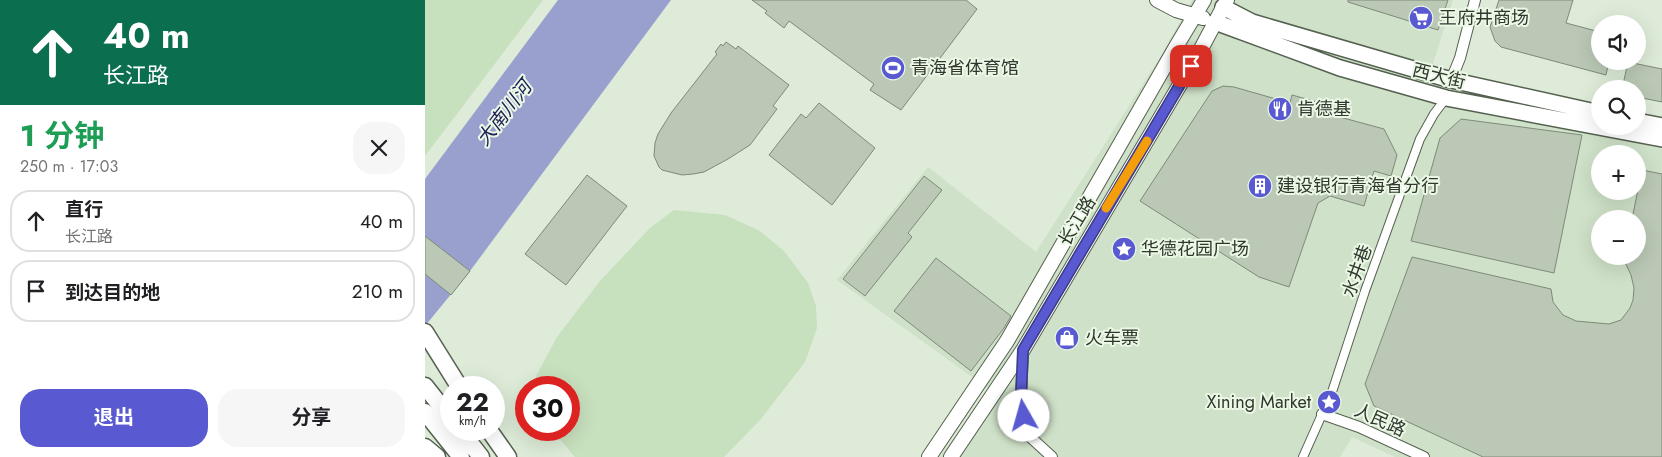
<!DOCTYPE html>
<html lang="zh">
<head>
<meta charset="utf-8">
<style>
	body { margin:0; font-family:Jost,"Noto Sans SC",sans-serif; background:#f6f6f6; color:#202124; height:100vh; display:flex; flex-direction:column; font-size:19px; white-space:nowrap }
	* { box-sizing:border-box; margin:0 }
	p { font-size:16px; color:#757577 }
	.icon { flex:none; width:28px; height:28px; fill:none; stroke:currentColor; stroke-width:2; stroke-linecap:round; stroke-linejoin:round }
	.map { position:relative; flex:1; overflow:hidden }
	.panel { display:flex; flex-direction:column; background:#fff; width:425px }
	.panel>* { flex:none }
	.guide { background:#0b6e4f; color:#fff; overflow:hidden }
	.fabs { position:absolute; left:1166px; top:15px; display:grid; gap:10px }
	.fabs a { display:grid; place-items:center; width:55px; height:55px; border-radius:50%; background:#fff; box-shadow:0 5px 20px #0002; font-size:25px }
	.speed { position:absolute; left:15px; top:376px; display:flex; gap:10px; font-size:25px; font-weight:700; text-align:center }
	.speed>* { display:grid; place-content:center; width:65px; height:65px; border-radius:50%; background:#fff; box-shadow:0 5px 20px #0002; line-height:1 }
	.speed small { font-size:12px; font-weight:400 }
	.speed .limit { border:8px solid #d22; background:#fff; color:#111 }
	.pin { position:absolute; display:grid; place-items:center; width:42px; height:42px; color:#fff; margin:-21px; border-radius:10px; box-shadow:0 2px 8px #0006 }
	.me { position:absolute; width:55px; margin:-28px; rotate:353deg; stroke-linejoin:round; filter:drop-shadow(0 0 4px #0008) }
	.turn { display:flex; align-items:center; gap:18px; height:105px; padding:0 20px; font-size:22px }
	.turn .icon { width:65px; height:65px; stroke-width:2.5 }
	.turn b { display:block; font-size:35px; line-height:42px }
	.round { display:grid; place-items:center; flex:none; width:52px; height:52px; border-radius:20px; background:#f6f6f6 }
	.summary { display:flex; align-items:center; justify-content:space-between; height:85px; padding:0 20px }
	h1 { font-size:30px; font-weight:700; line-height:38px; color:#1e9e55 }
	.primary-button { display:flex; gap:10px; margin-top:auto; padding:10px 20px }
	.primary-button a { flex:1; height:58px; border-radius:20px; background:#5959d1; color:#fff; font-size:20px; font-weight:700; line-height:58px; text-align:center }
	.primary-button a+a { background:#f6f6f6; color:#202124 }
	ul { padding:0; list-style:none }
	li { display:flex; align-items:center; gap:15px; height:62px; margin:0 10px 8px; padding:0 10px; border:2px solid #e0e0e0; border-radius:20px }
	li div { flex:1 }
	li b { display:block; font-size:19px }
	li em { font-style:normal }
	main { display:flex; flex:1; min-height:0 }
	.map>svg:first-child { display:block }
	.built { fill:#cfe1c8; fill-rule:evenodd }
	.green { fill:#c7e0bd }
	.water { fill:#9aa0ce }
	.building { fill:#bac8b5; stroke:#7e8a78 }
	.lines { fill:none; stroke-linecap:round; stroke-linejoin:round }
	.pedestrian-casing { stroke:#556150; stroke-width:10 }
	.minor-casing { stroke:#556150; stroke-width:12 }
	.secondary-casing { stroke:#556150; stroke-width:16 }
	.primary-casing { stroke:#556150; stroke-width:18 }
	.trunk-casing { stroke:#556150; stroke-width:19 }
	.pedestrian { stroke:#fff; stroke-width:8 }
	.minor { stroke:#fff; stroke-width:10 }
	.secondary { stroke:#fff; stroke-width:14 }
	.primary { stroke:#fff; stroke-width:15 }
	.trunk { stroke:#fff; stroke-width:16 }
	.route-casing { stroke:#3a3a88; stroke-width:12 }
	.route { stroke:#5959d1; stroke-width:9 }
	.slow { stroke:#f59e0b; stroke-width:9 }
	.labels { text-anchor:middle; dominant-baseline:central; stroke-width:4; stroke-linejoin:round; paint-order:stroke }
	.poi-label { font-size:18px; fill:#31372f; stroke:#eaf8e5; text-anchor:start }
	.street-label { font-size:18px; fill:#31372f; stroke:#eaf8e5 }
	.water-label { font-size:19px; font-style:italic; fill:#202057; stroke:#eaf8e5 }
</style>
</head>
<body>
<main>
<section class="panel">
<div class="guide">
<div class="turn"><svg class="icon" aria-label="ahead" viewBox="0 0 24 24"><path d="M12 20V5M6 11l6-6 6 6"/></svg><div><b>40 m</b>长江路</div></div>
</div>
<div class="summary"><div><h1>1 分钟</h1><p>250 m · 17:03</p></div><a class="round"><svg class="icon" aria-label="close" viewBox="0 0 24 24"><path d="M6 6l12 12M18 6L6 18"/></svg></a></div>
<ul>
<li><svg class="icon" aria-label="ahead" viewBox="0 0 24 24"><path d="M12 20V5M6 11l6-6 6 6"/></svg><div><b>直行</b><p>长江路</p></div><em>40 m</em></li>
<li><svg class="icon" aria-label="arrive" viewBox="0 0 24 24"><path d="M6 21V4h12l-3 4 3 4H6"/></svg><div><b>到达目的地</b></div><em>210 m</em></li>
</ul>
<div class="primary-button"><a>退出</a><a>分享</a></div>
</section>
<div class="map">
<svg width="1237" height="457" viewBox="0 0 1237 457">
	<rect width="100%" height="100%" fill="#ddebd8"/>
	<path class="built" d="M767,0H1028L999,92L1032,102L1237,149V457H970L927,437L915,457H515L564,389L412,280L503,167L611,252L737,54ZM1175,154H1212V191H1175ZM1175,219H1212V256H1175Z"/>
	<path class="green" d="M0,0H118L0,156Z
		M249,210L300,215L335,231L359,251L383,283L391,306L392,328L380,362L335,420L299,457H150L133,437L129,430H144V388L112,387L111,376L132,337L175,281L225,228Z"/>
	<path class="water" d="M133,0H246L45,271L0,326V179Z"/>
	<path class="building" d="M327,0H541L552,9L476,110L445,90L449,84L364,21L359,28L340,13L342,11Z
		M923,0H1023L1013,30L923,2Z
		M1074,0H1148L1141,23L1175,32V61H1184L1181,75L1076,47L1070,41L1065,27Z
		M301,42L311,49L313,46L364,85L348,106L352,109L325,145L303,159L279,172L268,174L257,175L237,170L234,167L229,156L230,143L233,134L246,113L292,54L290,52L296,44L298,46Z
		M1203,62L1237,69V102L1212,97V89H1197Z
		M798,86L809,87L865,103L867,95L903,105L900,113L959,129L972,155L966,176L949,171L939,206L905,196L893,203L864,287L834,277L715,201L787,91Z
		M394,103L450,148L407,205L344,155L376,114L381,118Z
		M1036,119L1157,135L1129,273L986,241L1015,138Z
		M1217,170L1237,174V457H1058L949,406L940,384L987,257L1126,289L1128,302L1138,315L1151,321L1184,324L1196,320L1205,308L1208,300L1209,288L1206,275L1197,256H1212V219H1207Z
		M162,175L202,206L141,285L100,254Z
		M499,176L517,190L483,233L487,237L440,296L418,279Z
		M0,236L45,271L26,295L0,274Z
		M511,258L586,316L579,328L546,371L469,311Z"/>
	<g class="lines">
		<g class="pedestrian-casing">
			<path id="pedestrian" d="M878,457L907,392L940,291L995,139L1009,114L1021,98"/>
		</g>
		<g class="minor-casing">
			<path id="minor" d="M1026,80L1035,58L1050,0
				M598,352L596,397L602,434L627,457
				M897,414L934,427L999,457"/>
		</g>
		<g class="secondary-casing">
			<path id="secondary" d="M732,0L751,10L778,18
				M504,457L582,341L752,45L779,0
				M526,457L598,350L776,49L802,0"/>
		</g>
		<g class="primary-casing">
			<path id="primary" d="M798,7L827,22L1026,80L1175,113
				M790,22L915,68L1021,98L1237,139
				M1212,121L1237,126"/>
		</g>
		<g class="trunk-casing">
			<path id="trunk" d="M0,332L35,388
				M0,386L26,419
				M0,412L36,457
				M35,430L56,457
				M64,430L83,457
				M0,447L12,457"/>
		</g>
		<use href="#pedestrian" class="pedestrian"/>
		<use href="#minor" class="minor"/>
		<use href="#secondary" class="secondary"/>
		<use href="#primary" class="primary"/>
		<use href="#trunk" class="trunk"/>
	</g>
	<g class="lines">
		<g class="route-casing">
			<path id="route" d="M599,416L596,397L598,350L766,66"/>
		</g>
		<use href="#route" class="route"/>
		<path class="slow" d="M681,208L722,141"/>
	</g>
	<defs>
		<g id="supermarket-disc" transform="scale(1.25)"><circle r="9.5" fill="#5959d1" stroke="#eaf8e5"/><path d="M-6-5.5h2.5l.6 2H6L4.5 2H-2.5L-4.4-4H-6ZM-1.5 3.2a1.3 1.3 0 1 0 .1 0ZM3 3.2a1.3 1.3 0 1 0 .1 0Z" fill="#fff"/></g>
		<g id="stadium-disc" transform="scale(1.25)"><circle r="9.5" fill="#5959d1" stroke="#eaf8e5"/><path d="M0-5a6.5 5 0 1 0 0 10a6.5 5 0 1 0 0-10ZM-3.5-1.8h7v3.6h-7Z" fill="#fff"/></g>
		<g id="restaurant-disc" transform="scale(1.25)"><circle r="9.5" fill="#5959d1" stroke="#eaf8e5"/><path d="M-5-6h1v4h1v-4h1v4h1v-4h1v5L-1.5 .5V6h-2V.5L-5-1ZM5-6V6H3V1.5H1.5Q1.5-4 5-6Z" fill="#fff"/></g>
		<g id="building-disc" transform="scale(1.25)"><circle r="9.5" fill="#5959d1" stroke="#eaf8e5"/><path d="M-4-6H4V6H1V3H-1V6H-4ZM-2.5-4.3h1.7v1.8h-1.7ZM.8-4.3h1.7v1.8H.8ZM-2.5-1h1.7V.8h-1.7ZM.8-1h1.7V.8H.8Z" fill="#fff"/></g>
		<g id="sight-disc" transform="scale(1.25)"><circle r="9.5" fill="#5959d1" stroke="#eaf8e5"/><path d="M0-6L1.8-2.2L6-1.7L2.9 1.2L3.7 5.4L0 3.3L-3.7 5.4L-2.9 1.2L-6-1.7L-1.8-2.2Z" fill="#fff"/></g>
		<g id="shop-disc" transform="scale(1.25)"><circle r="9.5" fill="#5959d1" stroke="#eaf8e5"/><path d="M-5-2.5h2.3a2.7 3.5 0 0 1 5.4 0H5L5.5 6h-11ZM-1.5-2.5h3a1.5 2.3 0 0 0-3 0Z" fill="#fff"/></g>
	</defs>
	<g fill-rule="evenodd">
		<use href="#supermarket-disc" x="996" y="18"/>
		<use href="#stadium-disc" x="468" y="68"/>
		<use href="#restaurant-disc" x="855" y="109"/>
		<use href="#building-disc" x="835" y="186"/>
		<use href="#sight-disc" x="699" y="249"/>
		<use href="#shop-disc" x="642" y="338"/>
		<use href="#sight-disc" x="904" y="402"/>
	</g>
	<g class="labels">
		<g class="poi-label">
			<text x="1014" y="18">王府井商场</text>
			<text x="486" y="68">青海省体育馆</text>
			<text x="872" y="109">肯德基</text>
			<text x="852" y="186">建设银行青海省分行</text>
			<text x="716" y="249">华德花园广场</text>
			<text x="660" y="338">火车票</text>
			<text x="886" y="402" text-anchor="end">Xining Market</text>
		</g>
		<g class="street-label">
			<text transform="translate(1014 76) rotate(14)">西大街</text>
			<text transform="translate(652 221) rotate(-59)">长江路</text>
			<text transform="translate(932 271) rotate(-70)">水井巷</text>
			<text transform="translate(955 420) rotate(24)">人民路</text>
		</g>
		<g class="water-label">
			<text transform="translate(79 113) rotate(-52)">大南川河</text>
		</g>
	</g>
</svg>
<div class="fabs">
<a><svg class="icon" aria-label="sound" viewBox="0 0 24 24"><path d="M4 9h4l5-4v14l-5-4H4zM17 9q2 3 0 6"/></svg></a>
<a><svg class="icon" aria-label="search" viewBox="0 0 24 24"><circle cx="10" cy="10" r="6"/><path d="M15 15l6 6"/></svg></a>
<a>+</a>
<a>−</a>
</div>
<div class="speed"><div>22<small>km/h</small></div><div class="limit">30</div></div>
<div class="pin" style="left:766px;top:66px;background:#d93025"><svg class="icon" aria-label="arrive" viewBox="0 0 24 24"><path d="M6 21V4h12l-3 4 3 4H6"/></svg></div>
<svg class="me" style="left:599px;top:416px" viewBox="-20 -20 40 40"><circle r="19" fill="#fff"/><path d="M0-13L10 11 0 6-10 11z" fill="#5959d1"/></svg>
</div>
</main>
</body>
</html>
